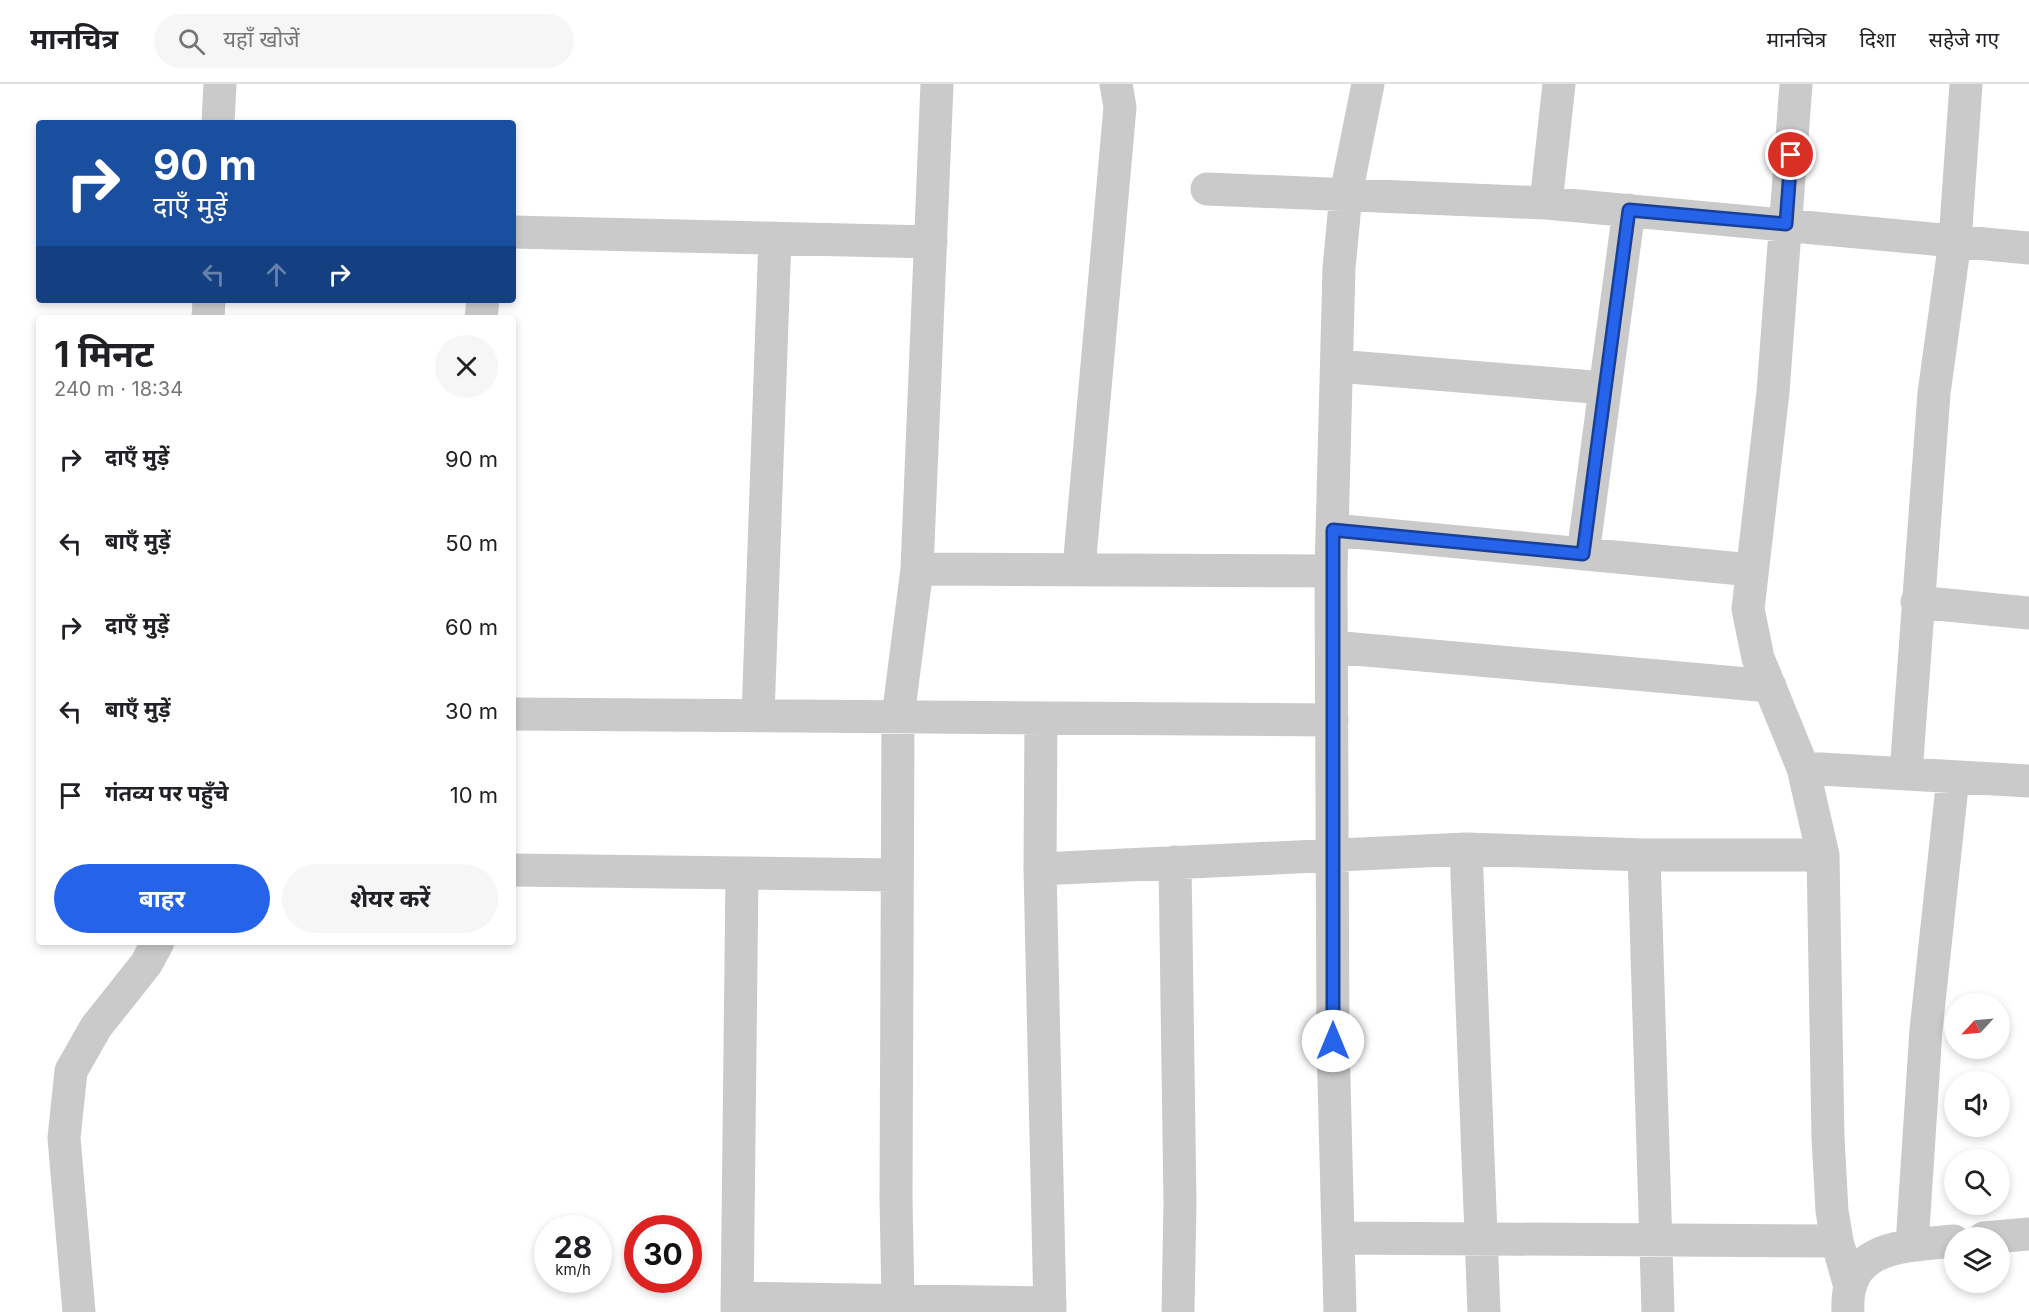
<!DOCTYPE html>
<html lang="hi">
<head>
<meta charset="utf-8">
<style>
	body { margin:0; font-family:Inter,"Noto Sans Devanagari",sans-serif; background:#f6f6f6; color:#202124; height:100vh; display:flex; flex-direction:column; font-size:22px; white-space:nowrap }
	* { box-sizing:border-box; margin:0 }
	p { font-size:20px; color:#757577 }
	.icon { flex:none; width:33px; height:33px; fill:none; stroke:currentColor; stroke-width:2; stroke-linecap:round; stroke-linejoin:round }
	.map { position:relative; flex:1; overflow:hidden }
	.side { position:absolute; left:36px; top:231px; width:480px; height:630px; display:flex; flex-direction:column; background:#fff; border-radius:6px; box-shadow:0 3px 9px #0003 }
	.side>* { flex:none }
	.guide { position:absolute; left:36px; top:36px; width:480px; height:183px; border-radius:6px; box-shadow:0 3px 9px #0003; background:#1a4fa0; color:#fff; overflow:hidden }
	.needle { width:39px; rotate:244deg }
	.buttons { position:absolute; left:1944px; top:909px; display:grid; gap:12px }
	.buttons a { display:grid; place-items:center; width:66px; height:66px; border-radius:50%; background:#fff; box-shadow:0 3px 9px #0003; font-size:30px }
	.speed { position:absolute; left:534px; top:1131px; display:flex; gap:12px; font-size:30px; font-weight:700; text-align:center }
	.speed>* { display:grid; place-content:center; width:78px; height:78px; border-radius:50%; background:#fff; box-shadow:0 3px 9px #0003; line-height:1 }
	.speed small { font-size:15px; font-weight:400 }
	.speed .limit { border:9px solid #d22; background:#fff; color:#111 }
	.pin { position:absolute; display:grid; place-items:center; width:51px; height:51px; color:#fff; margin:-26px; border:3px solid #fff; border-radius:50%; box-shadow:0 2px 6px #0007 }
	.me { position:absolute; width:66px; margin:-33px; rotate:0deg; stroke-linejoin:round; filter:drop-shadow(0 0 4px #0008) }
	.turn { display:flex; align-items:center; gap:21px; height:126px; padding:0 18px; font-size:27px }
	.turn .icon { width:78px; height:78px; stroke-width:2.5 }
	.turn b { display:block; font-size:42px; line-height:51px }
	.lanes { display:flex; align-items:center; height:57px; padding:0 18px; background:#0003; justify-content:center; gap:30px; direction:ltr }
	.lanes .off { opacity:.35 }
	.round { display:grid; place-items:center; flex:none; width:63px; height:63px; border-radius:32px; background:#f6f6f6 }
	.headline { display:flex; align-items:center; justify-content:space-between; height:102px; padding:0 18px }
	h1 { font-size:36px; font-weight:700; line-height:45px }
	.button { display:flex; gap:12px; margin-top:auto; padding:12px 18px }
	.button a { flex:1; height:69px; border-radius:36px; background:#2563eb; color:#fff; font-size:24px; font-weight:700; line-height:69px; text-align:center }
	.button a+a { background:#f6f6f6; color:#202124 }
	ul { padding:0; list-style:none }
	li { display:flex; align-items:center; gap:18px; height:84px; padding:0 18px }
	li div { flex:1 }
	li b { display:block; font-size:22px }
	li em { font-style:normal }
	header { display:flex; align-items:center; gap:36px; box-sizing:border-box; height:84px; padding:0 30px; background:#fff; border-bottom:2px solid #e0e0e0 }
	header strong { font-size:28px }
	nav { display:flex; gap:33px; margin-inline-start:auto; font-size:21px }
	.search { width:420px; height:54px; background:#f6f6f6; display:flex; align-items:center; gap:15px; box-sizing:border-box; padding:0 21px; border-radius:33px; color:#757577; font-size:22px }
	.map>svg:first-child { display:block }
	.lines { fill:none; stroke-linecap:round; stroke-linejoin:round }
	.street { stroke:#cacaca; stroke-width:33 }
	.route-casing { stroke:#184099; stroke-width:15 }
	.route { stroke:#2563eb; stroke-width:10 }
</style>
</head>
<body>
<header>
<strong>मानचित्र</strong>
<div class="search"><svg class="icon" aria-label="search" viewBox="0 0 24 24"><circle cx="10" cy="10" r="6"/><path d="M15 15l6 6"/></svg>यहाँ खोजें</div>
<nav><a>मानचित्र</a><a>दिशा</a><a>सहेजे गए</a></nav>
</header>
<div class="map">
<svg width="2029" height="1228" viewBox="0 0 2029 1228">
	<rect width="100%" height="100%" fill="#fff"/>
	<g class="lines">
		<path class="street" d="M1796,0L1773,308L1748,525L1758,574L1803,684L1823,771L1828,1054L1832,1127L1837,1157L1849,1199
			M218,39L220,0
			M1207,105L1546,119L2029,164
			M1546,119L1559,0
			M513,148L931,158
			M208,234L209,216
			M481,234L483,216
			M1337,282L1605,304
			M1333,446L1752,486
			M1583,470L1629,126
			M1079,484L1120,23L1116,0
			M917,485L1331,487
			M1917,518L2029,529
			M1332,563L1770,602
			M513,630L1332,636
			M758,632L775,154
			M1041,634L1040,785L1050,1228
			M1803,684L2029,697
			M1906,689L1934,309L1955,157L1966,0
			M1466,765L1484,1228
			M1644,771L1658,1228
			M1175,778L1180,1119L1178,1228
			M1040,785L1466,765L1644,771H1823
			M513,786L897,791
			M1338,1154L1837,1157
			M1984,1154L2029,1150
			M1912,1161L1926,946L1953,693
			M737,1214L1050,1219
			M898,1217L896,1115L898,633L917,485L937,0
			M79,1228L64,1054L71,987L96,943L146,880L158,858
			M737,1228L742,790
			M1340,1228L1333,958L1331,487L1339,184L1346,110L1368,0
			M1848,1228C1844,1161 1904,1162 1954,1157"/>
	</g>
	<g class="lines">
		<g class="route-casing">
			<path id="route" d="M1333,957V446L1583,470L1629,126L1786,140L1791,71"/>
		</g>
		<use href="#route" class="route"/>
	</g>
</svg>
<div class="buttons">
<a><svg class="needle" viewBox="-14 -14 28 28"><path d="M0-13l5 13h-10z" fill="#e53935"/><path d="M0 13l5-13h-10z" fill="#757577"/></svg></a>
<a><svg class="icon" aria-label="sound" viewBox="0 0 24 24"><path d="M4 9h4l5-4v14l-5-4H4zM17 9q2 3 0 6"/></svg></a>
<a><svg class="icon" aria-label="search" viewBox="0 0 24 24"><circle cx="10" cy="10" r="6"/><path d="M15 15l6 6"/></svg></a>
<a><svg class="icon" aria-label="layers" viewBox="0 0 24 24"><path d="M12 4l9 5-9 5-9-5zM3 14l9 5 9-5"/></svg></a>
</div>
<div class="speed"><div>28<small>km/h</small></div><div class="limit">30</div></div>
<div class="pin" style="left:1791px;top:71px;background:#d93025"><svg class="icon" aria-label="arrive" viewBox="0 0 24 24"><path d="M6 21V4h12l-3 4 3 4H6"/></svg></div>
<svg class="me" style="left:1333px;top:957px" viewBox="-20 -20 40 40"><circle r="19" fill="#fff"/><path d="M0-13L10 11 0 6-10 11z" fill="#2563eb"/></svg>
<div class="guide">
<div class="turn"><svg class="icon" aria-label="right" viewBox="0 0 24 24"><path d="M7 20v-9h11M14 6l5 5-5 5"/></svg><div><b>90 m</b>दाएँ मुड़ें</div></div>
<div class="lanes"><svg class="icon off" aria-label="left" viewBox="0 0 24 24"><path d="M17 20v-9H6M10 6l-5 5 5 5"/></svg><svg class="icon off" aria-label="ahead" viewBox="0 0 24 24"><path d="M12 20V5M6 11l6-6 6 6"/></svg><svg class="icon" aria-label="right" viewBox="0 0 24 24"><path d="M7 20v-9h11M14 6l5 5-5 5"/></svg></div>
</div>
<section class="side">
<div class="headline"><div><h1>1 मिनट</h1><p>240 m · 18:34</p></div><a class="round"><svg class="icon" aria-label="close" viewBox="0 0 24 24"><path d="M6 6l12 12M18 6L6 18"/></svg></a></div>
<ul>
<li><svg class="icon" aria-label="right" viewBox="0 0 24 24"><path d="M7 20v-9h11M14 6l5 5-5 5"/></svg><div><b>दाएँ मुड़ें</b></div><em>90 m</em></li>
<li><svg class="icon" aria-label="left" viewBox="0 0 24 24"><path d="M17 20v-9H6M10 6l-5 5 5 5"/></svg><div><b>बाएँ मुड़ें</b></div><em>50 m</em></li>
<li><svg class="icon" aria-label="right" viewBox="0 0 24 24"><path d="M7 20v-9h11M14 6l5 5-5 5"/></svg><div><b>दाएँ मुड़ें</b></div><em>60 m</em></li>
<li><svg class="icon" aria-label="left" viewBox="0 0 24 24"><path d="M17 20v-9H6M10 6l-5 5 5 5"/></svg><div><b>बाएँ मुड़ें</b></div><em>30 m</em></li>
<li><svg class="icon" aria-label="arrive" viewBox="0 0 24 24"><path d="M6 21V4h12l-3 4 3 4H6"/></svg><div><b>गंतव्य पर पहुँचे</b></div><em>10 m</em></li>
</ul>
<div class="button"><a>बाहर</a><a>शेयर करें</a></div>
</section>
</div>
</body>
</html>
